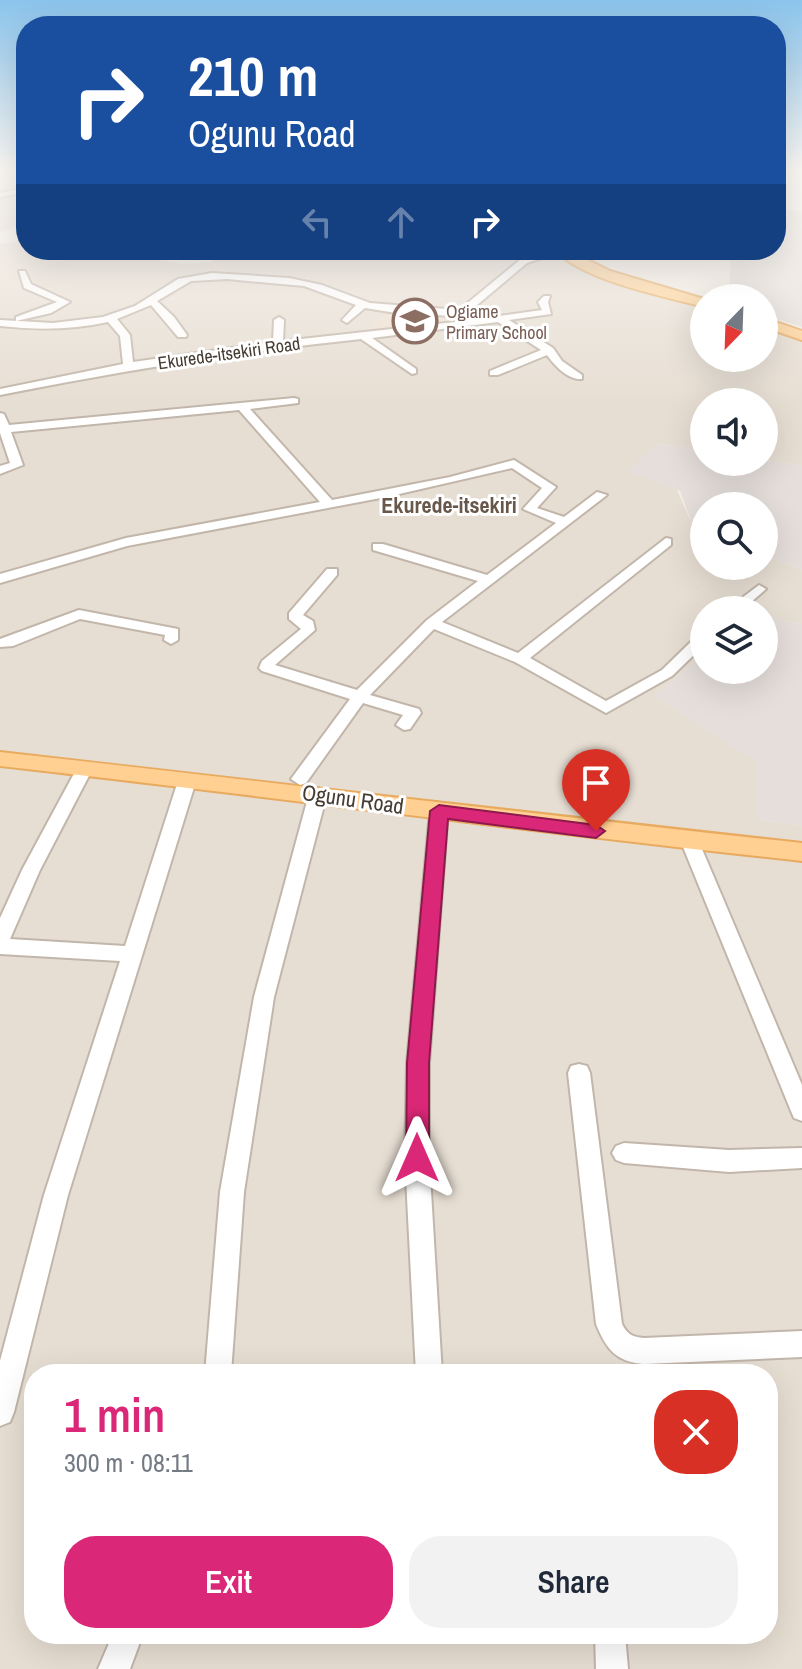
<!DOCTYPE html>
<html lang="en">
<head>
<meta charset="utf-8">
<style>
	body { margin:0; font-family:"Archivo Narrow",sans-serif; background:#f2f2f3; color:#1f2937; height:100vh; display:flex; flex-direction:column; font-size:30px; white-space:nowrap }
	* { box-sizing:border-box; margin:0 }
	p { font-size:26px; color:#747a83 }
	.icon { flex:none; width:44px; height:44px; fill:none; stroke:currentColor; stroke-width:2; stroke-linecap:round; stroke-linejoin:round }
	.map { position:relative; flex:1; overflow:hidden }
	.drawer { position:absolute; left:24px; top:1364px; width:754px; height:280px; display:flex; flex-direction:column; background:#fff; border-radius:32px; box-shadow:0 8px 32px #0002 }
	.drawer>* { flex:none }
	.banner { position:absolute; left:16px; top:16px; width:770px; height:244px; border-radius:32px; box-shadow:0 8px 32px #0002; background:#1a4fa0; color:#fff; overflow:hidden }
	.needle { width:52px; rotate:203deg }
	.controls { position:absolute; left:690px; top:284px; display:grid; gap:16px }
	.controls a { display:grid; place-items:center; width:88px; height:88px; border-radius:50%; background:#fff; box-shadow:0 8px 32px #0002; font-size:40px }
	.pin { position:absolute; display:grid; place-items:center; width:68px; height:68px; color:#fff; margin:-82px -34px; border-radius:50% 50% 50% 0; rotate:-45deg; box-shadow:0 0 8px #0007 }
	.pin .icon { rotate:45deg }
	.me { position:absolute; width:88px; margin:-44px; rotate:0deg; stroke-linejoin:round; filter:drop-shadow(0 0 6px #0008) }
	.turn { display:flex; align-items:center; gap:28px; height:168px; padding:0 40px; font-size:36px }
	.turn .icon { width:104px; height:104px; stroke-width:2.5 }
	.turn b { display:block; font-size:56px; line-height:68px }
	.lanes { display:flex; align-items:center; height:76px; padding:0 40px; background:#0003; justify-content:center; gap:40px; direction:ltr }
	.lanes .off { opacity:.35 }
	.round { display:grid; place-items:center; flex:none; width:84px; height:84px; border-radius:32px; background:#f2f2f3 }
	.headline { display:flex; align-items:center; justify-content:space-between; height:136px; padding:0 40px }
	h1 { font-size:48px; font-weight:600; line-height:60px; color:#db2777 }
	.button { display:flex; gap:16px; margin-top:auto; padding:16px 40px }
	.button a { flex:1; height:92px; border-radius:32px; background:#db2777; color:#fff; font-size:32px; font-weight:600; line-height:92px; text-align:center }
	.button a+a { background:#f2f2f3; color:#1f2937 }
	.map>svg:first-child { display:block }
	.residential { fill:#e7ded3; fill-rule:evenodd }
	.industrial { fill:#e5deda }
	.education { fill:#eddfce }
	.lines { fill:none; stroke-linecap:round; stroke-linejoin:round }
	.minor-casing { stroke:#c2b6aa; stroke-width:4 }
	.major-casing { stroke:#e7aa5f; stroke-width:4 }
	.minor { fill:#fff; fill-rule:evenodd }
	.major { fill:#ffd092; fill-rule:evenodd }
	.route { fill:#db2777; stroke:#8e194d; stroke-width:2 }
	.labels { text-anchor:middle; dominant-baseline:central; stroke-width:6; stroke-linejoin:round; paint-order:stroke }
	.far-education-label { font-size:18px; fill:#785e54; stroke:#fff; text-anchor:start }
	.far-street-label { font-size:18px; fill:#453c34; stroke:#fff }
	.far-quarter-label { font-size:22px; font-weight:bold; fill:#68584b; stroke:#fff }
	.street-label { font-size:22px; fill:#453c34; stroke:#fff }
</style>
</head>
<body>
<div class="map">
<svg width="802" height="1669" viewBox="0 0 802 1669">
	<rect width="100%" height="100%" fill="#f3ede5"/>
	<path class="residential" d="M0,170H26V222L0,232Z
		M26,240V250H92L94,254H120L185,264L212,262L208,251L215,250H556L566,258L704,305V358H764V325L802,339V465L764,460V402H704V451L656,443L693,526L704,531V566H764V555L802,570V624L764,616V610H704V654L653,696L758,762V820L802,826V1669H0V244ZM34,1374H768V1634H34Z"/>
	<path class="industrial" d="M776,209L802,211V327L764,315V298H729L731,250H776Z
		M656,443L704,451V462L764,460L802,465V570L764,555V506H704V531L693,526L680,491L627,471Z
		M764,616L802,624V826L758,820L757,762L653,696L704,654V670H764Z"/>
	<path class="education" d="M392,308L455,316L451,325L407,330L366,329Z"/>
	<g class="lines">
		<g class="minor-casing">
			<path id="minor" d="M14,170L26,179V185L6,171Z
				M26,188V192L0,197V193Z
				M552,250H566L527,263L464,316L462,321L542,310L538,302L544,296H550L548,302L551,314L509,320L553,348L562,361L582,375V379C568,380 555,366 547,355L498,375H490V371L541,350L498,322L372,338L416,369V373L412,374L361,339C239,352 120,371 0,395V389L123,364L120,336L108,322C72,330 37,330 0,326V320L53,323L103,317L135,306L178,279L212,273L289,278L322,285L370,303L459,310L521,259ZM227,279L304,286L356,305L342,320L347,323L365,308L396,313L454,316L455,322L283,341L284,320L279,317L274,320L273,342L133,362L130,335L117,319L151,305L178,337H186L187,335L174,317L157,301L191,281Z
				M19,271H25L31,284L70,302L51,313L16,321V317L57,302L24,288Z
				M294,398L298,399V403L250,409L332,500L450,477L514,460L556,487L537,508L564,517L597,492L607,495L442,622L518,653L666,538L671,539V545L530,658L606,701L662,670L699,634L704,633V645L672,676L606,713L515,662L434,629L370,695L419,709L421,713L410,729L404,730L396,725L403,715L363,703L306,783L300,785L291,779L350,699L262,671L259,668L262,661L301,629L289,619V613L327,569H337V575L303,615L313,621L315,630L275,665L357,690L427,620L478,581L373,550V544H383L487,575L556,523L523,509L542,488L512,468L386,497L127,546L0,583V574L126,538L320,502L239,410L11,432L23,465L0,474V466L10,463L0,433V413L4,414L9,425Z
				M759,585L766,589L742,610H726Z
				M79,610L178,629V640L171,644L164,640L165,635L80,619L13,646L0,647V639Z
				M85,762L93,768L40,870L10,939L125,946L178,781L187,775L196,781L68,1195L14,1412L10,1422L0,1426V1361L44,1195L120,961L0,954V918L22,870L77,768Z
				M318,788L327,794L274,997L244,1192L231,1374H205L220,1192L254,997L309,794Z
				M439,805L448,811L429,1063V1158L442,1374H416L405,1158L407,1063L430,811Z
				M690,836L699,842L802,1085V1121L794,1118L791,1111L681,842Z
				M579,1064L587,1066L590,1073L622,1324C627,1334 632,1337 644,1338L802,1331V1357L644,1364C616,1362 606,1349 596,1324L568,1073L571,1066Z
				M624,1143L729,1150L802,1148V1168L729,1172L624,1163L616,1160L612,1153L616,1146Z
				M113,1634H143L130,1669H98Z
				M595,1634H625L628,1669H596Z"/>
		</g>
		<g class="major-casing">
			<path id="major" d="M555,250H568L610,271L704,299V307C663,296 584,281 555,250Z
				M764,318L802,331V340L764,327Z
				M0,752C268,781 534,815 802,843V861C534,832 268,796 0,766Z"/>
		</g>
		<use href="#minor" class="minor"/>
		<use href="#major" class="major"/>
	</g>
	<linearGradient id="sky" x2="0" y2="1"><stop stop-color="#8bc4ec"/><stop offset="0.42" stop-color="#faf7f3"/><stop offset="1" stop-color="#faf7f3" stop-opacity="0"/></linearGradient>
	<rect width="802" height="404" fill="url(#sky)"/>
	<path class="route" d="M439,805L596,825L605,831L596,838L448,819L429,1063V1158L426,1165L417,1168L409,1165L406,1158L407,1063L430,811Z"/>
	<defs>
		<g id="school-ring" transform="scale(2.3)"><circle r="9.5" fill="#fff" stroke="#8d6e63" stroke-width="1.5"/><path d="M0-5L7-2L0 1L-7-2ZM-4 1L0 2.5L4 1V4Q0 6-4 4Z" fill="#8d6e63"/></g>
	</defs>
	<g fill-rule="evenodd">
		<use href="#school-ring" x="415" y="321"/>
	</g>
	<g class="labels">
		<g class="far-education-label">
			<text x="446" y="311">Ogiame<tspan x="446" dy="21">Primary School</tspan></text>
		</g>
		<g class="far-street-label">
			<text transform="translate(229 353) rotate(-8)">Ekurede-itsekiri Road</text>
		</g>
		<g class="far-quarter-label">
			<text x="449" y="505">Ekurede-itsekiri</text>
		</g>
		<g class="street-label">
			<text transform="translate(353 799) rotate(8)">Ogunu Road</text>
		</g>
	</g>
</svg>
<div class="controls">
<a><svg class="needle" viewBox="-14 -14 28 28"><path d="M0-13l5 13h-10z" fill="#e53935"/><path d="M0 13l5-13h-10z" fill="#747a83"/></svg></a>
<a><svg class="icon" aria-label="sound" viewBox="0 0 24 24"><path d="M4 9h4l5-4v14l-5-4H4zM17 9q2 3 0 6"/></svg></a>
<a><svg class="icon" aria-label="search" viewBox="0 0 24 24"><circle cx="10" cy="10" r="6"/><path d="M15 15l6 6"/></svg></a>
<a><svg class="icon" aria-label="layers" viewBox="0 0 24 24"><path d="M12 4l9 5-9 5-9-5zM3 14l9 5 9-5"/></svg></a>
</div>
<div class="pin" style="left:596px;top:831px;background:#d93025"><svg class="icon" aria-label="arrive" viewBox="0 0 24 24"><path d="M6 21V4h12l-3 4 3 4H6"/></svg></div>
<svg class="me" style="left:417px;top:1158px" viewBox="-20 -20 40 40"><path d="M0-17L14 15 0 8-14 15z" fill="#db2777" stroke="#fff" stroke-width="4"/></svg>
<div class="banner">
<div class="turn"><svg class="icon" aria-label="right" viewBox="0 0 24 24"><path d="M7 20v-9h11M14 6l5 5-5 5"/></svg><div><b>210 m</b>Ogunu Road</div></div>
<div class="lanes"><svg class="icon off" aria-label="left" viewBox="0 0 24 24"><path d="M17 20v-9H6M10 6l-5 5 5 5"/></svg><svg class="icon off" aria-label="ahead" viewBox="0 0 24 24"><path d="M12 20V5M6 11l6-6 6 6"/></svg><svg class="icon" aria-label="right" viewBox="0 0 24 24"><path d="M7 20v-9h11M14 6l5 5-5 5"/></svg></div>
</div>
<section class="drawer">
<div class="headline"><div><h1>1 min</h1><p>300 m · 08:11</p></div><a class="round" style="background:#d93025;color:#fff"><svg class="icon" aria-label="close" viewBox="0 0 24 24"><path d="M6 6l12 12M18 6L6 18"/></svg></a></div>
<div class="button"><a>Exit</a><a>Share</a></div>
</section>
</div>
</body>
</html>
